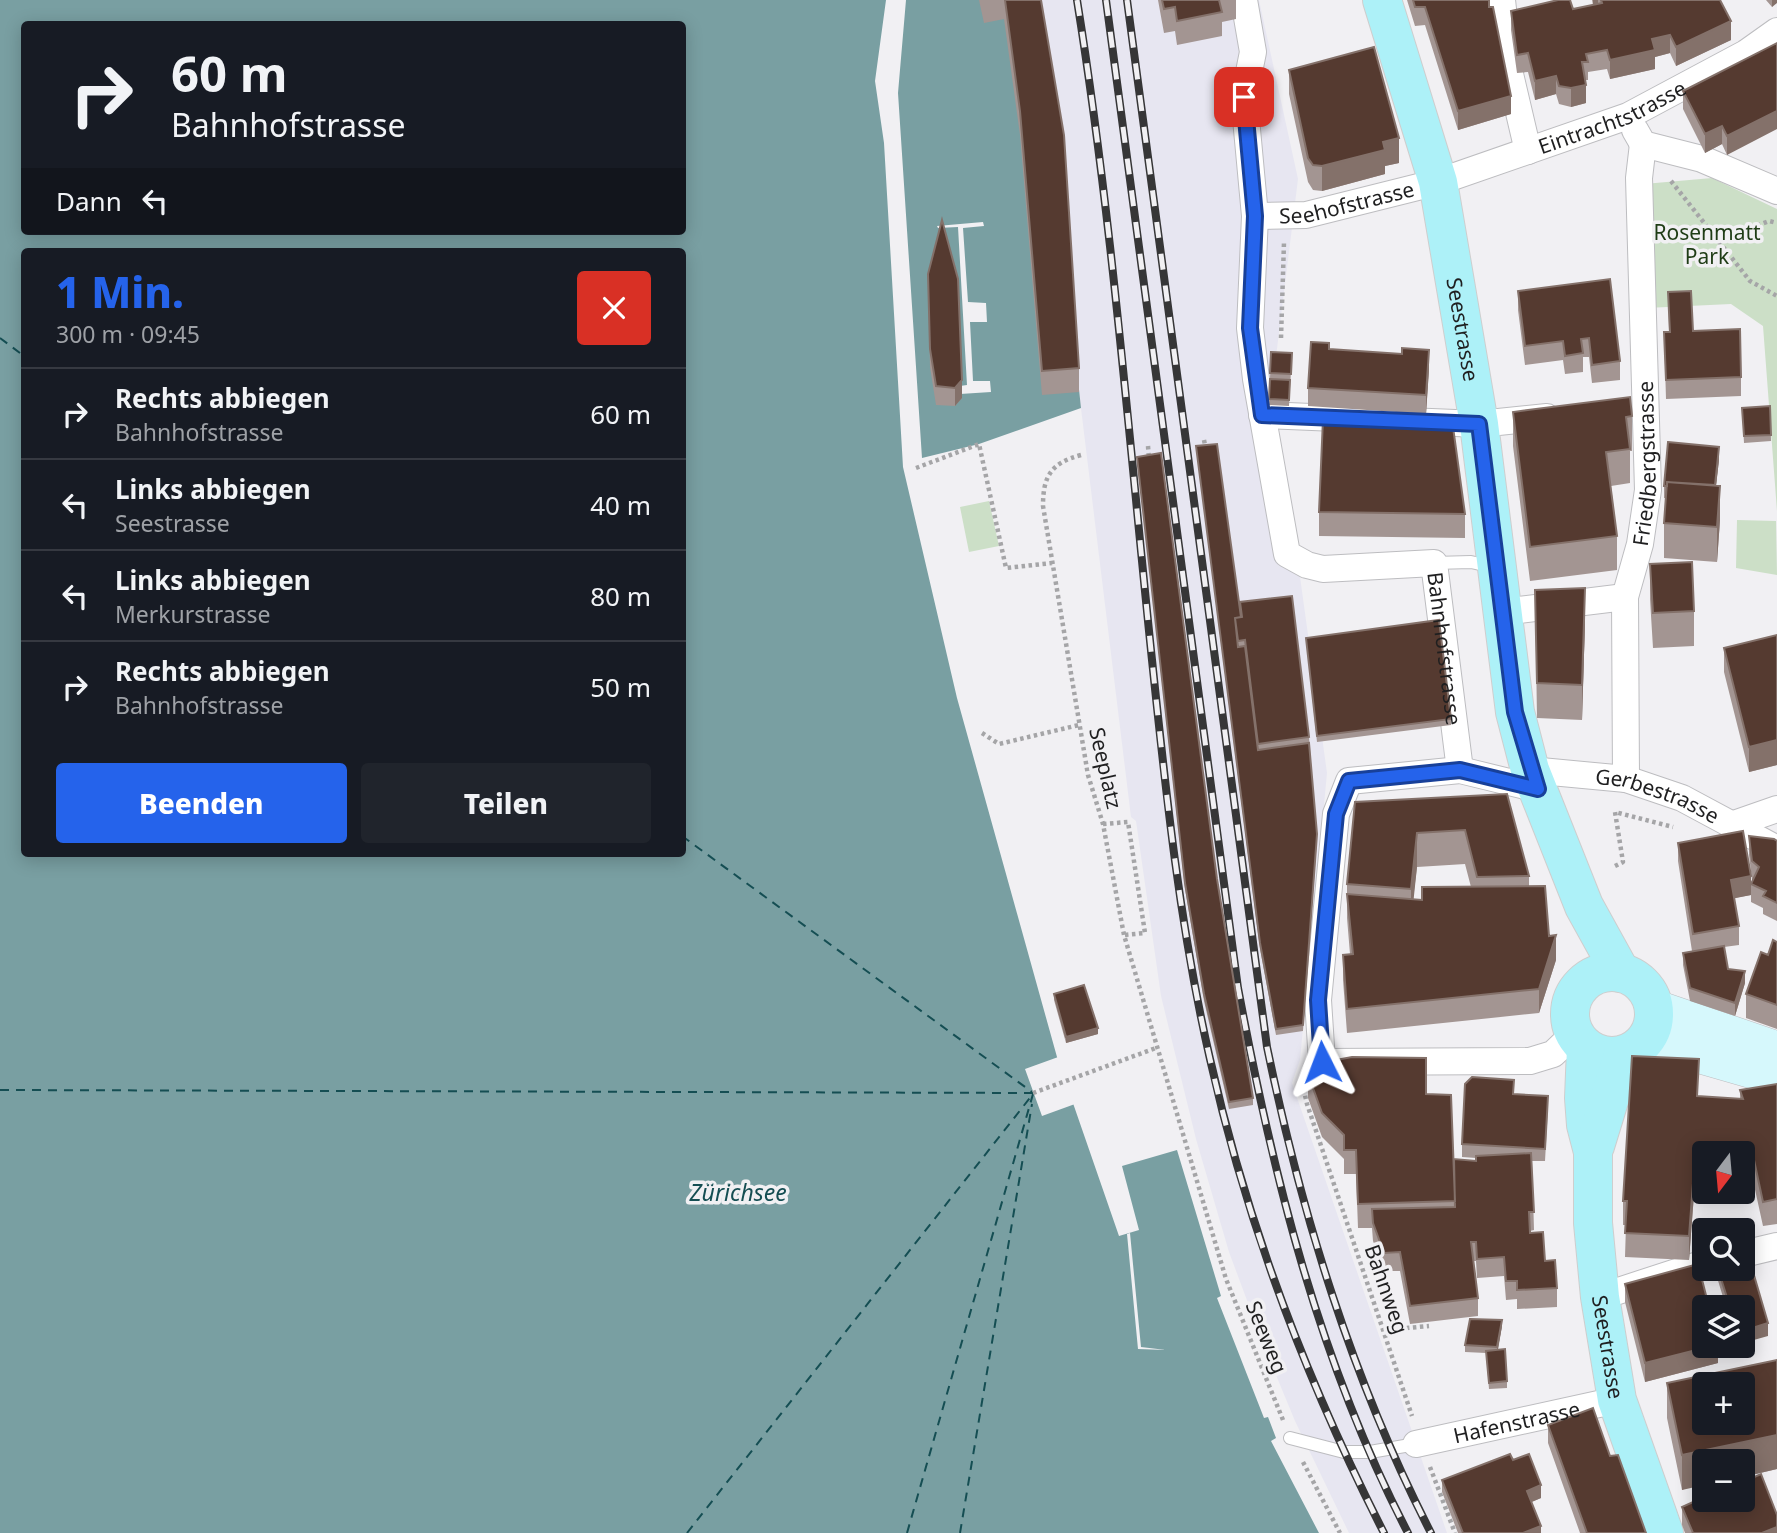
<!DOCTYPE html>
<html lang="de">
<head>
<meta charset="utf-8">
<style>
	body { margin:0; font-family:"Noto Sans",sans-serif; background:#20242c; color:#f1f3f6; height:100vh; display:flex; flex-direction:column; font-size:26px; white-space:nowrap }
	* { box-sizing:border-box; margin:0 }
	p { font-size:23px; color:#9ea1a6 }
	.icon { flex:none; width:38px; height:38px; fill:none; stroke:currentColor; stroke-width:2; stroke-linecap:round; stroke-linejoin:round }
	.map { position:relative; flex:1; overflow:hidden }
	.side { position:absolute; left:21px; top:248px; width:665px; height:609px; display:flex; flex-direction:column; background:#171b24; border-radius:7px; box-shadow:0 4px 18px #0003 }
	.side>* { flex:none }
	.banner { position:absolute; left:21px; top:21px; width:665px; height:214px; border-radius:7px; box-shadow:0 4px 18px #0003; background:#171b24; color:#f1f3f6; overflow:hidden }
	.needle { width:46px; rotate:196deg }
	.buttons { position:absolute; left:1692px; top:1141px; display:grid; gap:14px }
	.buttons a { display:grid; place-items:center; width:63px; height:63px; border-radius:7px; background:#171b24; box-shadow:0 4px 18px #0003; font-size:35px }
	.pin { position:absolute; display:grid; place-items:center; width:60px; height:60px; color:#fff; margin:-30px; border-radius:14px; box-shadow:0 4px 10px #0006 }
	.me { position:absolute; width:77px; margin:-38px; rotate:357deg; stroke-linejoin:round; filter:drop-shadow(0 0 5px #0008) }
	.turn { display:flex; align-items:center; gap:24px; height:147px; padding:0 35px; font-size:32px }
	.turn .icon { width:91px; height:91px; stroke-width:2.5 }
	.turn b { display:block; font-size:49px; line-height:60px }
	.then { display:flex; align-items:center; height:66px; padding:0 35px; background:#0003; gap:14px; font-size:26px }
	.round { display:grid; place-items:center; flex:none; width:74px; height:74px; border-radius:7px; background:#20242c }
	.headline { display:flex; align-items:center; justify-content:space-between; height:119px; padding:0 35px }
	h1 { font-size:42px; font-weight:800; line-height:52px; color:#2563eb }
	.button { display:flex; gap:14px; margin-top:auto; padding:14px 35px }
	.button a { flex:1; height:80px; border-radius:7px; background:#2563eb; color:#fff; font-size:28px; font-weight:800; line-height:80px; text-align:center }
	.button a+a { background:#20242c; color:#f1f3f6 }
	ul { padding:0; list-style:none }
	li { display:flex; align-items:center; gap:21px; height:91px; padding:0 35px; border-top:2px solid #363941 }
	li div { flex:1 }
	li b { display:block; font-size:26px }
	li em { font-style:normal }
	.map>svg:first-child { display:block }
	.built { fill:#e7e6f1 }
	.green { fill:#ccdfc7 }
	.water { fill:#799fa2; fill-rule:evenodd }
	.pier { fill:#f1f0f3 }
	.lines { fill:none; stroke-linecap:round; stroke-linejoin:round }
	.ferry { stroke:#154e53; stroke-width:2; stroke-dasharray:9 7; stroke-linecap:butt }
	.lane-casing { stroke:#bdbdc0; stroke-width:14 }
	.street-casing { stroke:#bdbdc0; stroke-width:28 }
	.secondary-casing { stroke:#bdbdc0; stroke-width:38 }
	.primary-casing { stroke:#cecece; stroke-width:40 }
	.path { stroke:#a5a5a7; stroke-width:4.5; stroke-dasharray:3.5 3.5; stroke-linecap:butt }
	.lane { stroke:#fff; stroke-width:12 }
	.street { stroke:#fff; stroke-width:26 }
	.secondary { stroke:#d6f8fc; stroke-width:37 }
	.primary { stroke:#adf1f8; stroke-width:38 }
	.rail-casing { stroke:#363637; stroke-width:8 }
	.rail { stroke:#f1f0f3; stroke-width:5; stroke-dasharray:16; stroke-linecap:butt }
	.wall { fill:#a39592; fill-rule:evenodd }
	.shaded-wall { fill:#84716a }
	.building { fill:#553a30; stroke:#84716a; stroke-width:2; fill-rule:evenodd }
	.route-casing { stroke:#184099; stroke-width:18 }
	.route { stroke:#2563eb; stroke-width:12 }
	.labels { text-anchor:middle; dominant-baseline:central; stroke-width:7; stroke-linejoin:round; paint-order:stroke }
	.street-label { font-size:21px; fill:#1f1f20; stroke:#f1f0f3 }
	.park-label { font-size:21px; fill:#1f3c16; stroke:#f1f0f3 }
	.water-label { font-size:23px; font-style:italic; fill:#154e53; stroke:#f1f0f3 }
</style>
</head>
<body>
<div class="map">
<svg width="1777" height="1533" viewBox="0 0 1777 1533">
	<rect width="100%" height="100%" fill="#f1f0f3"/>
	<path class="built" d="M1037,0H1259L1298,179L1269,413L1294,533L1327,773L1300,1060L1292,1083L1447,1533H1349L1295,1421L1264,1346L1229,1252L1196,1139L1161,996L1136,821L1131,817L1079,392L1064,159Z"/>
	<path class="green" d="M1712,178L1777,209V511L1763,326L1731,304L1646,308L1644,184Z
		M989,501L999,546L969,552L960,507Z
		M1737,520L1776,521L1777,575L1736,568Z"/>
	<path class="water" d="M0,0H886L875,81L884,143L903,467L957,698L1057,1057L1119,1236L1139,1230L1122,1166L1177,1150L1221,1296L1217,1298L1264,1418L1268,1417L1276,1438L1271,1441L1319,1533H0ZM24,24H682V231H24ZM24,252H682V854H24Z
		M906,0H1037L1081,408L979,444L922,458L898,93Z"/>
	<path class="pier" d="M983,222L984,226L963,228L968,302L986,303L987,322H970L973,381H990L991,392L960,394V386L967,385L958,227L938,228L937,226Z
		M1061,1056L1075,1104L1042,1116L1025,1069Z
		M1130,1233L1141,1347L1166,1350L1138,1349L1127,1234Z"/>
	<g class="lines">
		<path class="ferry" d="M0,338L24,356
			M682,836L1032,1092
			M0,1090L1033,1093
			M687,1533L1033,1094
			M907,1533L1033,1094
			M960,1533L1032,1104"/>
		<g class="lane-casing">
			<path id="lane" d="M1434,563L1471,562L1493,567
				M1290,1438L1344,1452H1370L1416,1444"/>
		</g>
		<g class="street-casing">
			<g id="street">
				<path id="s1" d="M1244,0L1253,52L1244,97L1255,216L1250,328L1256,379L1287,554L1307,565L1323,569L1434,563L1460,770"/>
				<path d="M1502,0L1510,74L1528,151"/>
				<path d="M1635,130L1643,144L1702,159L1777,191"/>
				<path id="s2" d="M1255,216L1306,215L1438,182L1628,116L1746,53L1777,31"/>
				<path d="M1262,415L1479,424L1547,417"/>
				<path d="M1502,612L1625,597"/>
				<path id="s3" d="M1530,770L1626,779L1682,798L1777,849"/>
				<path id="s4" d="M1626,779L1625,597L1640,544L1648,490L1639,178L1643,144"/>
				<path d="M1538,789L1460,770L1349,781L1336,814L1318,1000L1322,1062L1530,1061L1553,1054L1574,1034"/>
				<path d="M1734,824L1777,809"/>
				<path d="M1743,1254L1777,1246"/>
				<path d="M1600,1297L1704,1263"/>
				<path id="s5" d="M1416,1444L1617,1400"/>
			</g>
		</g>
		<g class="secondary-casing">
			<path id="secondary" d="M1654,1008L1777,1050
				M1640,1046L1687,1051L1777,1077"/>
		</g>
		<g class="primary-casing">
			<g id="primary">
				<path id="s6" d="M1382,0L1438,182L1479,424L1515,712L1530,770L1584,906L1621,973"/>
				<circle cx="1612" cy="1014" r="42"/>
				<path id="s7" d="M1586,1048L1584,1098L1586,1125L1593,1152V1223L1600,1297L1617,1400L1664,1533"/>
				<path d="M1595,1146L1623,1055"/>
			</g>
		</g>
		<path class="path" d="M1671,181L1750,281L1777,296
			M1718,241L1769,221L1777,223
			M1281,338L1284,242
			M1204,440L1206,450
			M1148,446L1149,459
			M1081,455C1051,463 1043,476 1043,506L1088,775L1103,824L1124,935L1226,1279L1283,1420
			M916,468L979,444L1006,568L1052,563
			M982,733L999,744L1079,725
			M1103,824L1128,822L1145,933L1124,935
			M1615,866L1623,862L1615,812L1673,827
			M1302,1082L1307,1104L1412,1416
			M1033,1093L1156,1048
			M1385,1330L1429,1326
			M1303,1462L1340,1533
			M1430,1467L1455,1533"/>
		<use href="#lane" class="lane"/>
		<use href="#street" class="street"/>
		<use href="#secondary" class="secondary"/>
		<use href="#primary" class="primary"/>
		<g class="rail-casing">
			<path id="rail" d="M1077,0C1112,218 1129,440 1152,660C1166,794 1180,928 1210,1059C1247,1225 1307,1382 1384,1533
				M1106,0L1238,988C1273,1176 1319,1362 1408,1533
				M1127,0L1267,1047C1302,1216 1352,1379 1431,1533"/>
		</g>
		<use href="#rail" class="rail"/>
	</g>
	<path class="wall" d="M979,0H1041L1079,368V392L1042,395L1020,135L1004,19L984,23Z
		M1158,0H1236V19L1222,22V36L1177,45L1175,31L1164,33Z
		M1407,0H1489V7L1511,114L1458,130L1425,25L1415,26Z
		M1592,0H1720L1731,40L1676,66L1670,53L1655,57V69L1610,79L1607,69L1588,72V80H1586V103L1571,107L1559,104L1556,94L1535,100L1528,72L1517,73L1511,30V11L1573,9L1598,4L1593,5Z
		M1766,0H1777L1772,7Z
		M1777,43L1727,155L1722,144L1705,153L1683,109V91Z
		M1289,70L1399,163L1385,166V174L1322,191L1313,190L1308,182L1289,94Z
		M928,274L962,398L955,406L936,405L930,367Z
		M1610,279L1620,361V380L1592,383L1589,357H1583V372L1565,374L1563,360L1525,365L1518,310V291Z
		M1668,292L1693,331L1741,377V396L1666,399L1664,332H1669Z
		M1329,349L1402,354L1429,369L1426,414L1308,406V388Z
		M1271,352L1292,353L1289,406L1269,405Z
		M1770,406L1771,441L1744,443L1742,408Z
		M1513,412L1632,416V451H1630V483L1611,486L1617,536V570L1530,581L1513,446Z
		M1196,446L1240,610L1309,737L1317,840L1303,1031L1276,1035L1260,949Z
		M1137,457L1253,1098V1105L1229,1109L1204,1001L1185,889Z
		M1719,460L1716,485L1720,520L1717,562L1664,558V523L1666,498H1664V486Z
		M1319,512L1465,514V538L1319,536Z
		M1650,564L1694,611V646L1653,648L1650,599Z
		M1535,590L1585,622L1582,720L1537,718Z
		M1777,635V765L1749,772L1724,672V648Z
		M1306,638L1451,719V725L1317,742Z
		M1507,794L1529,876V886L1549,936L1556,960L1539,1013L1347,1033L1343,980V955L1350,954L1347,918V884L1355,802ZM1465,864L1471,887L1422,900L1413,899L1417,867Z
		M1749,836L1777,841V921L1763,914V908L1751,902V895L1734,898L1739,926V945L1724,947L1728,969L1745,983L1735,1016L1690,1001L1683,965V953L1692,951L1678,861V843L1751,884L1753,881L1752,880L1749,855Z
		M1777,942V1029L1746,1018V994Z
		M1054,994L1098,1034L1066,1043L1054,1000Z
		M1308,1069L1426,1094L1454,1178L1476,1161V1158L1462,1157V1144L1514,1094L1548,1108L1545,1161H1532L1534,1230L1530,1231L1557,1288V1307L1517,1309V1299L1506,1300L1504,1276L1477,1278L1476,1261H1473L1478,1298V1316L1410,1324L1400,1271H1384L1373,1241L1372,1228H1358L1356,1174H1344V1159L1322,1137L1308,1098Z
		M1777,1084V1224L1763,1226L1754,1185L1743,1184V1153H1704V1182L1695,1181L1689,1260L1625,1257L1626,1225H1623V1201L1698,1096L1740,1099V1090Z
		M1716,1269H1743L1768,1336L1743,1307H1726L1716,1274Z
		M1625,1284L1718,1346V1363L1645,1382L1625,1302Z
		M1502,1326L1498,1350L1507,1381V1388L1489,1389L1486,1353L1465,1352V1345Z
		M1777,1360V1469L1743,1477V1461L1682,1490L1667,1418V1383Z
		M1548,1425L1610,1456L1646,1533H1580L1548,1443Z
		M1513,1460L1541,1498L1531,1502L1541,1533H1458L1442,1492V1480Z
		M1682,1507L1777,1533H1685L1682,1525Z"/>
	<path class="shaded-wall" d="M1593,0H1598V3L1593,5Z
		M1772,0H1777V3L1772,7Z
		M1731,21V40L1676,66V47Z
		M1670,35V53L1655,57V69L1610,79V60L1652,39Z
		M1556,76V94L1535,100V81Z
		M1586,85V103L1571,107V88Z
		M1511,96V114L1458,130V111Z
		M1777,111V129L1727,155V136Z
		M1722,126V144L1705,153V134Z
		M1399,138V163L1385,166V174L1322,191V166L1383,142Z
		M1429,350V369L1426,414V395Z
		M962,380V398L955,406V388Z
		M1719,447V460L1714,504V491Z
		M1720,486V520L1717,562V527Z
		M1585,588V622L1582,720V685Z
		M1777,740V765L1749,772V747Z
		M1417,833V867L1411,924V889Z
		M1751,876V895L1731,899V880Z
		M1556,935V960L1539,1013V989Z
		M1745,971V983L1735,1016V1003Z
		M1098,1028V1034L1066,1043V1037Z
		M1695,1157V1181L1689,1260V1236Z
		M1502,1320V1326L1497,1354V1347Z
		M1768,1323V1336L1743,1343V1331Z
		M1712,1346H1718V1363L1645,1382V1363Z
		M1777,1435V1469L1743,1477V1461H1704V1485L1682,1490V1455Z
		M1541,1485V1498L1527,1504V1491Z
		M1541,1526V1533H1523Z
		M1777,1527V1533H1762Z"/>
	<path class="building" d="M1005,0H1041L1064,135L1079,368L1042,371L1020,111Z
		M1162,0H1219L1222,12L1177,21L1175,7L1164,9Z
		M1413,0H1489V7H1493L1511,96L1458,111L1425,7H1415Z
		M1558,0H1570L1573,9L1602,3L1601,0H1720L1731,21L1676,47L1670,35L1652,39L1655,50L1610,60L1607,50L1586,54L1588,62H1582L1586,85L1571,88L1559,86L1556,76L1535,81L1528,53L1517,55L1511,11Z
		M1777,43V111L1727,136L1722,126L1705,134L1683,91Z
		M1374,47L1399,138L1383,142L1385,150L1322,166L1313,165L1308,158L1289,70Z
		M942,220L958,279L962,380L955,388L936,386L930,349L928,274Z
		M1610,279L1620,361L1592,365L1589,338L1581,339L1583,353L1565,356L1563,341L1525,346L1518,291Z
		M1691,291L1693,331L1740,329L1741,377L1666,380L1664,332H1670L1668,292Z
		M1311,342L1329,343V349L1402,354V348L1429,350L1426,395L1308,388Z
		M1271,352L1292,353L1291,374L1270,373Z
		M1270,379L1290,380L1289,400L1269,399Z
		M1630,397L1632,416L1626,417L1630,449L1606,452L1617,536L1530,547L1513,412Z
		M1770,406L1771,435L1744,436L1742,408Z
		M1323,419L1453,427L1465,514L1319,512Z
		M1668,442L1719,447L1715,485L1667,482V486H1664Z
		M1217,444L1241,617L1235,618L1238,647L1245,646L1258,750L1309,743L1317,834L1303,1025L1276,1029L1260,943L1196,446Z
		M1161,453L1217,879L1253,1098L1229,1102L1204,994L1185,883L1137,457Z
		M1667,482L1720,486L1717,527L1664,523Z
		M1692,562L1694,611L1653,613L1650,564Z
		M1585,588L1582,685L1537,683L1535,590Z
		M1292,596L1309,737L1258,744L1245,640L1238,641L1235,618L1242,617L1240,602Z
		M1439,620L1451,719L1317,736L1306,638Z
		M1777,635V740L1749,747L1724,648Z
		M1507,794L1529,876L1477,877L1465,830L1417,833L1411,889L1347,884L1355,802Z
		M1743,831L1751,876L1731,880L1739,926L1693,934L1678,843Z
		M1749,836L1774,839L1777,841V903L1763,896L1766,891L1751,884L1759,867L1752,861Z
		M1545,886L1549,936L1556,935L1539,989L1347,1009L1343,955L1353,954L1347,894L1422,900V887Z
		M1773,940L1777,942V1005L1746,994L1761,952L1768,955Z
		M1724,946L1728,969L1745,971L1735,1003L1690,988L1683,953Z
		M1084,985L1098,1028L1066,1037L1054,994Z
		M1632,1056L1699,1059L1697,1096L1743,1099L1740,1090L1777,1084V1199L1763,1202L1754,1160H1743V1153H1704V1158L1695,1157L1689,1236L1625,1233L1627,1201H1623Z
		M1352,1057L1426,1058V1094L1451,1095L1455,1201L1358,1204L1356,1150H1344V1135L1322,1113L1308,1074V1069L1315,1064Z
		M1472,1077L1514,1080L1513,1094L1548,1096L1545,1149L1462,1144L1465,1084Z
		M1531,1153L1534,1212H1529L1530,1233L1543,1232L1545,1261L1555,1260L1557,1288L1517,1290V1281H1506L1504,1257L1477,1259L1476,1242H1471L1478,1298L1410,1306L1400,1252L1384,1253L1373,1223L1372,1209L1455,1207L1454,1159L1476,1161V1156Z
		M1746,1248L1768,1323L1743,1331V1307H1730L1718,1269H1743V1249Z
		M1698,1264L1709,1307H1704V1346H1712L1645,1363L1625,1284Z
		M1470,1319L1502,1320L1497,1347L1465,1345Z
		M1505,1349L1507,1381L1489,1383L1486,1351Z
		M1777,1360V1435L1682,1455L1667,1383ZM1704,1384H1743V1423H1704Z
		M1593,1408L1610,1456L1618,1455L1646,1533H1587L1548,1425Z
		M1510,1454L1513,1460L1529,1454L1541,1485L1527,1491L1541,1526L1523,1533H1463L1442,1480Z
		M1761,1474L1777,1515V1527L1762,1533H1693L1682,1507L1704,1497V1500H1743V1482Z"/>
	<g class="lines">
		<g class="route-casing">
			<path id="route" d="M1244,97L1255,216L1250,328L1262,415L1479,424L1515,712L1538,789L1460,770L1349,781L1336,814L1318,1000L1322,1062"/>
		</g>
		<use href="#route" class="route"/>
	</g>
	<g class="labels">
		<g class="street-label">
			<text stroke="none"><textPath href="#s2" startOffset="373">Eintrachtstrasse</textPath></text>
			<text stroke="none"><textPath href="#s2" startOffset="93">Seehofstrasse</textPath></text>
			<text stroke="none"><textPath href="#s6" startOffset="340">Seestrasse</textPath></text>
			<text stroke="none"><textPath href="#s4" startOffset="318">Friedbergstrasse</textPath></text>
			<text stroke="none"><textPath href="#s1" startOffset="796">Bahnhofstrasse</textPath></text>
			<text transform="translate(1106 768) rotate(77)">Seeplatz</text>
			<text stroke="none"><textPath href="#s3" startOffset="131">Gerbestrasse</textPath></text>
			<text transform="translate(1387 1289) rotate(71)">Bahnweg</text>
			<text transform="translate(1267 1337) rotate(68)">Seeweg</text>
			<text stroke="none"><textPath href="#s7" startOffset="301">Seestrasse</textPath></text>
			<text stroke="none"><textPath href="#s5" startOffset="103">Hafenstrasse</textPath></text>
		</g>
		<g class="park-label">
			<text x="1707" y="232">Rosenmatt<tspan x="1707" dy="24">Park</tspan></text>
		</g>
		<g class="water-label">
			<text x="738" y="1192">Zürichsee</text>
		</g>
	</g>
</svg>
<div class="buttons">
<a><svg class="needle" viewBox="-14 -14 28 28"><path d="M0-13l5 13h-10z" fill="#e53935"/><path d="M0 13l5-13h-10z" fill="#9ea1a6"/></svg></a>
<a><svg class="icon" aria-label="search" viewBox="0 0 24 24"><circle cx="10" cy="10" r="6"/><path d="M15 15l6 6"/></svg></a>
<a><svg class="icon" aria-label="layers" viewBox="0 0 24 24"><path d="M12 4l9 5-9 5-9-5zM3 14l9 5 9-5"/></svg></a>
<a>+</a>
<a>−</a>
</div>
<div class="pin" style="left:1244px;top:97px;background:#d93025"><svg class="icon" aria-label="arrive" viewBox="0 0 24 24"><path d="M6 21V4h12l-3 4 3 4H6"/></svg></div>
<svg class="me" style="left:1322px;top:1062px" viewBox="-20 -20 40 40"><path d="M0-17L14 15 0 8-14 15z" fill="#2563eb" stroke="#fff" stroke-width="4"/></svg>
<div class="banner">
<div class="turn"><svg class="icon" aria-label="right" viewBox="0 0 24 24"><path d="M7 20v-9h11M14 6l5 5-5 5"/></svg><div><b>60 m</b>Bahnhofstrasse</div></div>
<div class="then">Dann<svg class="icon" aria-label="left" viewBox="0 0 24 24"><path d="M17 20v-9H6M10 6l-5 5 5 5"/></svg></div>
</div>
<section class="side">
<div class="headline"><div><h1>1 Min.</h1><p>300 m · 09:45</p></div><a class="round" style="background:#d93025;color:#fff"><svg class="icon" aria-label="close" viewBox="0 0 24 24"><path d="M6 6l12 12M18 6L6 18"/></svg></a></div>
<ul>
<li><svg class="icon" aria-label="right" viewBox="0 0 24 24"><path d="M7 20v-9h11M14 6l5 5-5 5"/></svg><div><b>Rechts abbiegen</b><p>Bahnhofstrasse</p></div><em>60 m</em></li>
<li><svg class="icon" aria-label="left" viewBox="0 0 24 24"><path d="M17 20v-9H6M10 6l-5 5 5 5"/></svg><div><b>Links abbiegen</b><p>Seestrasse</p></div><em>40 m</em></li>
<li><svg class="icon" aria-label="left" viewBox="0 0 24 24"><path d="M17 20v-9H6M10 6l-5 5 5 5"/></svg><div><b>Links abbiegen</b><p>Merkurstrasse</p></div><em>80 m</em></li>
<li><svg class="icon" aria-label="right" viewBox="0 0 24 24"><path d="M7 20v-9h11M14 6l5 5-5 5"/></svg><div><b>Rechts abbiegen</b><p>Bahnhofstrasse</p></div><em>50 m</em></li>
</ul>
<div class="button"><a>Beenden</a><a>Teilen</a></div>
</section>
</div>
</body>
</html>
